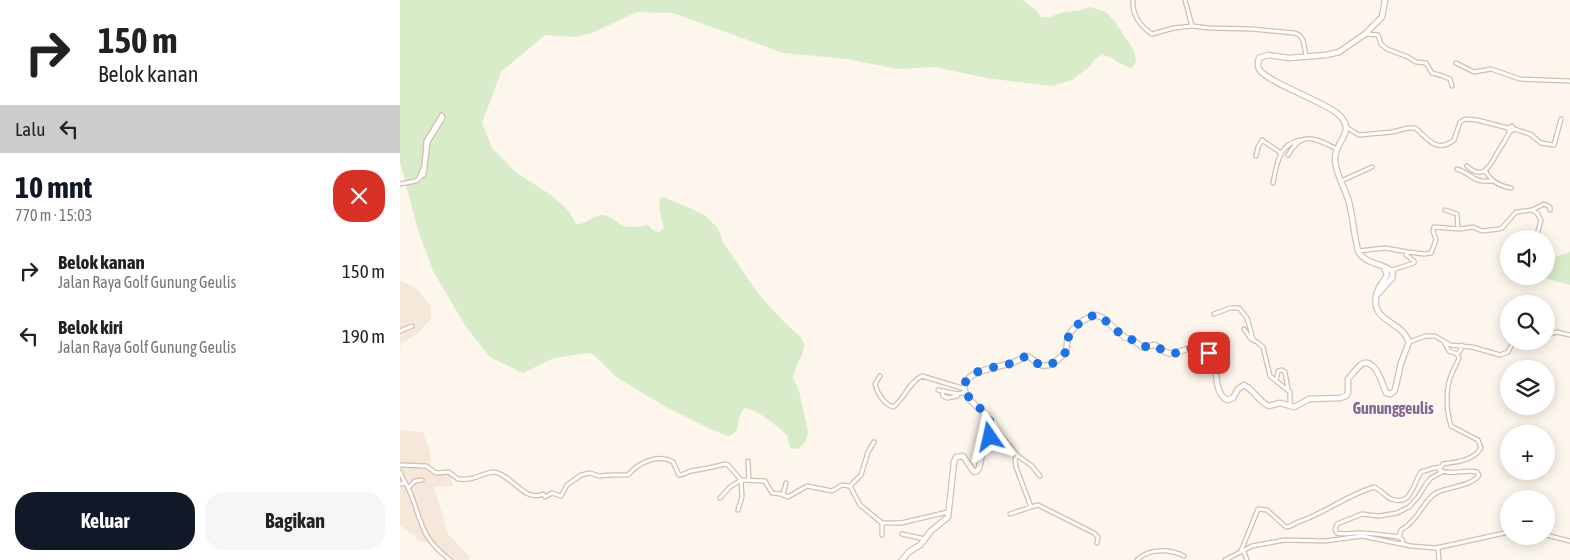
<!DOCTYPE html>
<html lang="id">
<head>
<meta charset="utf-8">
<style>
	body { margin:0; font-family:"Asap Condensed",sans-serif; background:#f6f6f6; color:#222; height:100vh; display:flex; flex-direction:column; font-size:19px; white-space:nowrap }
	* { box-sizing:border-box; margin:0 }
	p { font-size:16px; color:#767676 }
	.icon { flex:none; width:28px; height:28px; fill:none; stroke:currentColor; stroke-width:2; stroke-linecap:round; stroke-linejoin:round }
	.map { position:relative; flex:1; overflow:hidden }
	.drawer { display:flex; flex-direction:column; background:#fff; width:400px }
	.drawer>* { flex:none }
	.top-card { background:#fff; color:#222; overflow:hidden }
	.buttons { position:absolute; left:1100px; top:230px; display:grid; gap:10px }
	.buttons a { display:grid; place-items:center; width:55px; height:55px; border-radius:50%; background:#fff; box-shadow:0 2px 12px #0003; font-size:25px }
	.pin { position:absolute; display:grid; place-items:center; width:42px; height:42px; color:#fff; margin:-21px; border-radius:10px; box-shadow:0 2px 8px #0006 }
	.me { position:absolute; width:55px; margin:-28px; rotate:349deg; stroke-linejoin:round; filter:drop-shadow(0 0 4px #0008) }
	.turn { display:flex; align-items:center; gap:18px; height:105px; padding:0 15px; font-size:22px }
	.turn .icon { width:65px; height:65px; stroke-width:2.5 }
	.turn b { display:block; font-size:35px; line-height:42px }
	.then { display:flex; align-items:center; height:48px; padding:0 15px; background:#0003; gap:10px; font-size:19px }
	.round { display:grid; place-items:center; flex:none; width:52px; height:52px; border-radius:20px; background:#f6f6f6 }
	.head { display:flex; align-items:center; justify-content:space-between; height:85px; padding:0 15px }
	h1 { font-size:30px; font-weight:700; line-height:38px; color:#111827 }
	.action { display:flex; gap:10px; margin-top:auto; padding:10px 15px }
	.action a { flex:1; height:58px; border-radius:20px; background:#111827; color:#fff; font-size:20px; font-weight:700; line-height:58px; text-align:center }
	.action a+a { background:#f6f6f6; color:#222 }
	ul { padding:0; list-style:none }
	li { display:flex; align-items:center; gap:15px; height:65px; padding:0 15px }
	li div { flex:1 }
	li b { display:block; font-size:19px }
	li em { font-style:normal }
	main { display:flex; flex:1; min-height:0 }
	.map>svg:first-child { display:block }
	.residential { fill:#f5e8da }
	.green { fill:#d8ecc9 }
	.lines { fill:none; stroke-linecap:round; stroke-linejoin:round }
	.street-casing { stroke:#d1beb0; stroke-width:5.5 }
	.secondary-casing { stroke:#d6c0b0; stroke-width:7 }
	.street { stroke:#fff; stroke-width:3 }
	.secondary { stroke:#fff; stroke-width:4.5 }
	.route { stroke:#1a73e8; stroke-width:9; stroke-dasharray:0 16.2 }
	.labels { text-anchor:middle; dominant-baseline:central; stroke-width:4; stroke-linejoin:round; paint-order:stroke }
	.quarter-label { font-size:16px; font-weight:bold; fill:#846695; stroke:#fffaf3 }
</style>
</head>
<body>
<main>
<section class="drawer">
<div class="top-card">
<div class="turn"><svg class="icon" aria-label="right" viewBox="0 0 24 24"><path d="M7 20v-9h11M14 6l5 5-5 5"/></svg><div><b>150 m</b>Belok kanan</div></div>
<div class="then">Lalu<svg class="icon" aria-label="left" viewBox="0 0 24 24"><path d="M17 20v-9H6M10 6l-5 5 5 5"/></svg></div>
</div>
<div class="head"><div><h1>10 mnt</h1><p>770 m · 15:03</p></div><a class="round" style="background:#d93025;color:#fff"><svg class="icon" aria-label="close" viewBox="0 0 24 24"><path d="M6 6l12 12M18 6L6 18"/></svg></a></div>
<ul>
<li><svg class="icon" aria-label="right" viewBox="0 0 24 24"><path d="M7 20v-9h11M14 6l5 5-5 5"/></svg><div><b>Belok kanan</b><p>Jalan Raya Golf Gunung Geulis</p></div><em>150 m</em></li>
<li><svg class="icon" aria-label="left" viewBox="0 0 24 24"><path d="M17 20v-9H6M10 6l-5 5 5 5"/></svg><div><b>Belok kiri</b><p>Jalan Raya Golf Gunung Geulis</p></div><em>190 m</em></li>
</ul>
<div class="action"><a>Keluar</a><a>Bagikan</a></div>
</section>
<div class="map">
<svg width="1170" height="560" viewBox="0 0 1170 560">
	<rect width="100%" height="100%" fill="#fdf6ec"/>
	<path class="residential" d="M0,281L15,287L31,306V319L18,333L1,344L0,350Z
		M0,430L23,432L30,453L32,472H50L53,486L34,487L48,534L71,558L68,560H49L27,542H21L0,525Z"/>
	<path class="green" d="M0,0H622L636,10L641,17C652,19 655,13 665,12C675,11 680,11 690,7L706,12L716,23L734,51L736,60L734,66L730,68L717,62L711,57L702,55L695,59L689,67L672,80L652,86L586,78L535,67L497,69L448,59L383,53L273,13L237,12L192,33L175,37L145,35L101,72L82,123L92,148L117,173L151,195L168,210L176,224C187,225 192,215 202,215C210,215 217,223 224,226C232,228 241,226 248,225L253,230L259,232L264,228C261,218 258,208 260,198L264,197L303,214L317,227L324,244L360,296L386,324L401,337L404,344L402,356L397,364L393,377L399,391L408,431L406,441L399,449L390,448L387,435C375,425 361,412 345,408L342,411L339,418L337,430L333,434L328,436L310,429L266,407L216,377L194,355L188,353L154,358L123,373L90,357L66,327L33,271L18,230L0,162Z
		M1170,252V285L1145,278L1146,268L1156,257Z"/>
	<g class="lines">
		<g class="street-casing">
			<path id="street" d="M733,0C732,15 740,26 752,34L774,28L792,26L809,28L852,29L894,33C905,35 904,47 906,56
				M785,0L792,26
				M966,34L978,35L981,44L987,49L1008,57L1016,62L1026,63L1032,73L1043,76L1050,79L1052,86
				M1056,63L1074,72L1091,69L1120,79L1170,81
				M946,127L959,135L992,132L1008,128H1015C1028,138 1036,154 1054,140L1060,122L1065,119L1077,120L1108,128
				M1114,129L1111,131L1108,129L1112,126L1114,129L1130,134L1141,143L1154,145L1161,119
				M888,155C891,150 897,142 902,140C912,135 928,145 937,149
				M856,156L858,147L862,140L881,153
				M1067,166C1083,181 1090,166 1097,153C1102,146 1106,139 1110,131
				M1057,169C1074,174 1070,183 1093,181
				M1085,170C1090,181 1100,186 1111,188
				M19,178L24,166L26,141L42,115
				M941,181L972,167
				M873,183C877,164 878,145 900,140
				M0,184L16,181L24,174L28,142L43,118L42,115
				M1045,210L1057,214L1058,229
				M1132,210L1137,213L1141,220L1137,235L1135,239
				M958,251L985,248L1008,252
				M992,270L1014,263V261L1006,255L1008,252L1024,254L1031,253L1036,240L1033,231L1034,227L1060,229L1073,227L1082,231L1099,229L1102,228L1116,212L1132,210L1144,204L1150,207V210
				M1113,302L1115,304
				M814,314L830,308H839L847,318L853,339
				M844,329L851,339L857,342L863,347L870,376L890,392V406
				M0,331L12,326
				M1146,335L1157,332L1170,335
				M1009,342L1026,336H1035L1050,345L1072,347L1100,355L1108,352L1114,341
				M1045,344L1049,351L1057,354L1060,351L1062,345
				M480,376L475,384C477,393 484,404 493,407C504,400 508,383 522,376L565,389
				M876,381L878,371L882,370L885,372L888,389
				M538,390L558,394L566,392
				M542,391L543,396L548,398L557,396L558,394
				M590,422L618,456L632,466L640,476
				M348,461L349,480
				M0,465L26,466L36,473L49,472L58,479C66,480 75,478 82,475C86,474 89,472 94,472C111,474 125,503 143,494L145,497L152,493L161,496L167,485L181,475L190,473L199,476L211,475H228C238,463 258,453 273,462L279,475C284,475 287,472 291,471C303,469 314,467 325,464L328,465L341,480L365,481L372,493L381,494L388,497L407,486L432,491L442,485L450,486L460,505L482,523H501L548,512
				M0,472C3,480 9,488 12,497C23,527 22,538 50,560
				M0,484L5,482
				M450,486L461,475L468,452L474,442
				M8,488L15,481L22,480
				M383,495L386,483
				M320,498L330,487L341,480L342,497L338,510
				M631,507L638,505L694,533L698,537L697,543
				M610,514L631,507L616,467L615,459L618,456
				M502,534L525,539
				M482,535V523
				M1146,535L1170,541
				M999,537L1001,530C1004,528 1008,526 1010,523C1020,515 1025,499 1036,493C1047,487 1073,486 1079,475L1077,472C1065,469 1051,476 1039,470L1043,464C1056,462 1073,461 1081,448L1078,440L1051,426C1046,410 1045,389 1052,373C1054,368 1057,364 1059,358L1057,354
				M1002,544L1003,540L999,537C985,535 971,533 957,533C950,533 944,535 937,533L935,530L937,524L962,514L979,516L997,513L1009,507L1018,497L1026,484L1031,478L1042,472
				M1038,548L1039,560
				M843,550L847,560
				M841,551L858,509L867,510L886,527C892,527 895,522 901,521C926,512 948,495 974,487C981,490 985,496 991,499C1012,507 1013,483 1021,472L1034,468L1040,467
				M737,560C749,548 770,549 784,556
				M825,560L852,546L885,540L925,541L962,536L1011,546L1036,548L1109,532"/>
		</g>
		<g class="secondary-casing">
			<path id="secondary" d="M977,295L992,278L993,273C987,263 966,266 958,251C954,235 953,218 949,202C945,188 935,173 935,159C934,142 958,131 938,114C923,101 866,82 859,69C857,65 858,62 859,58L868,55L889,58L926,55L939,52L965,34L982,17L985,0
				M502,560L509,552L520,545L531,531L548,517L554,462L556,457L563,456L574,472L577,471L579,468C581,462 581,456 583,450C587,440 592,435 590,424C588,413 578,409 571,401C548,374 592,368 609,364C616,362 621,358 627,356C632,358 633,360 637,363C647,371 658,360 665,353C668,348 666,343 668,337C672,327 686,317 696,315L703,318L724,337L733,340L742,347L755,345C759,347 763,352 768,353C781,355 794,341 806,350C822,362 810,390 827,400L833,398L838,389L844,385C854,390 859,402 869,406L880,403L894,407L909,399L940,398L946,396L948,393V379C951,376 958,366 962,364C975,357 983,385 986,393L991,394L995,390L1001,363L1009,342C1007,339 1006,335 1003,332C990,319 970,317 977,292C979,286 984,281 987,275L984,267"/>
		</g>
		<use href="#street" class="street"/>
		<use href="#secondary" class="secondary"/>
	</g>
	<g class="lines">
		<path class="route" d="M590,437C590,431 591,424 589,418C584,408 553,393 569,377C577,369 598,367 609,364C615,362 621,358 627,356C632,358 633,360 637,363C647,371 658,360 665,353C667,348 666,343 668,338C672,327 688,314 699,315L724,337L733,340L742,347L755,345C759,347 763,352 768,353C784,356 795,339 809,353"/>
	</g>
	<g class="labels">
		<g class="quarter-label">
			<text x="993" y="408">Gununggeulis</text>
		</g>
	</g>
</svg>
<div class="buttons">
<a><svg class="icon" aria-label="sound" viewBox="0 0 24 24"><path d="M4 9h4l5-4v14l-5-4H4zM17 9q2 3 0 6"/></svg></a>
<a><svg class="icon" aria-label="search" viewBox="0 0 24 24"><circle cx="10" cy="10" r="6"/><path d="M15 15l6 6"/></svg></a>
<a><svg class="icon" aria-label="layers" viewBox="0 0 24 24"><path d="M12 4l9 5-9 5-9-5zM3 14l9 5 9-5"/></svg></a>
<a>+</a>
<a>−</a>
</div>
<div class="pin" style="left:809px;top:353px;background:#d93025"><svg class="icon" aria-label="arrive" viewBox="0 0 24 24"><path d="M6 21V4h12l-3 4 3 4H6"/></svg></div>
<svg class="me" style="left:590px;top:437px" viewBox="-20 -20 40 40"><path d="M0-17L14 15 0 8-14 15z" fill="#1a73e8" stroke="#fff" stroke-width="4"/></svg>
</div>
</main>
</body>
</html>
